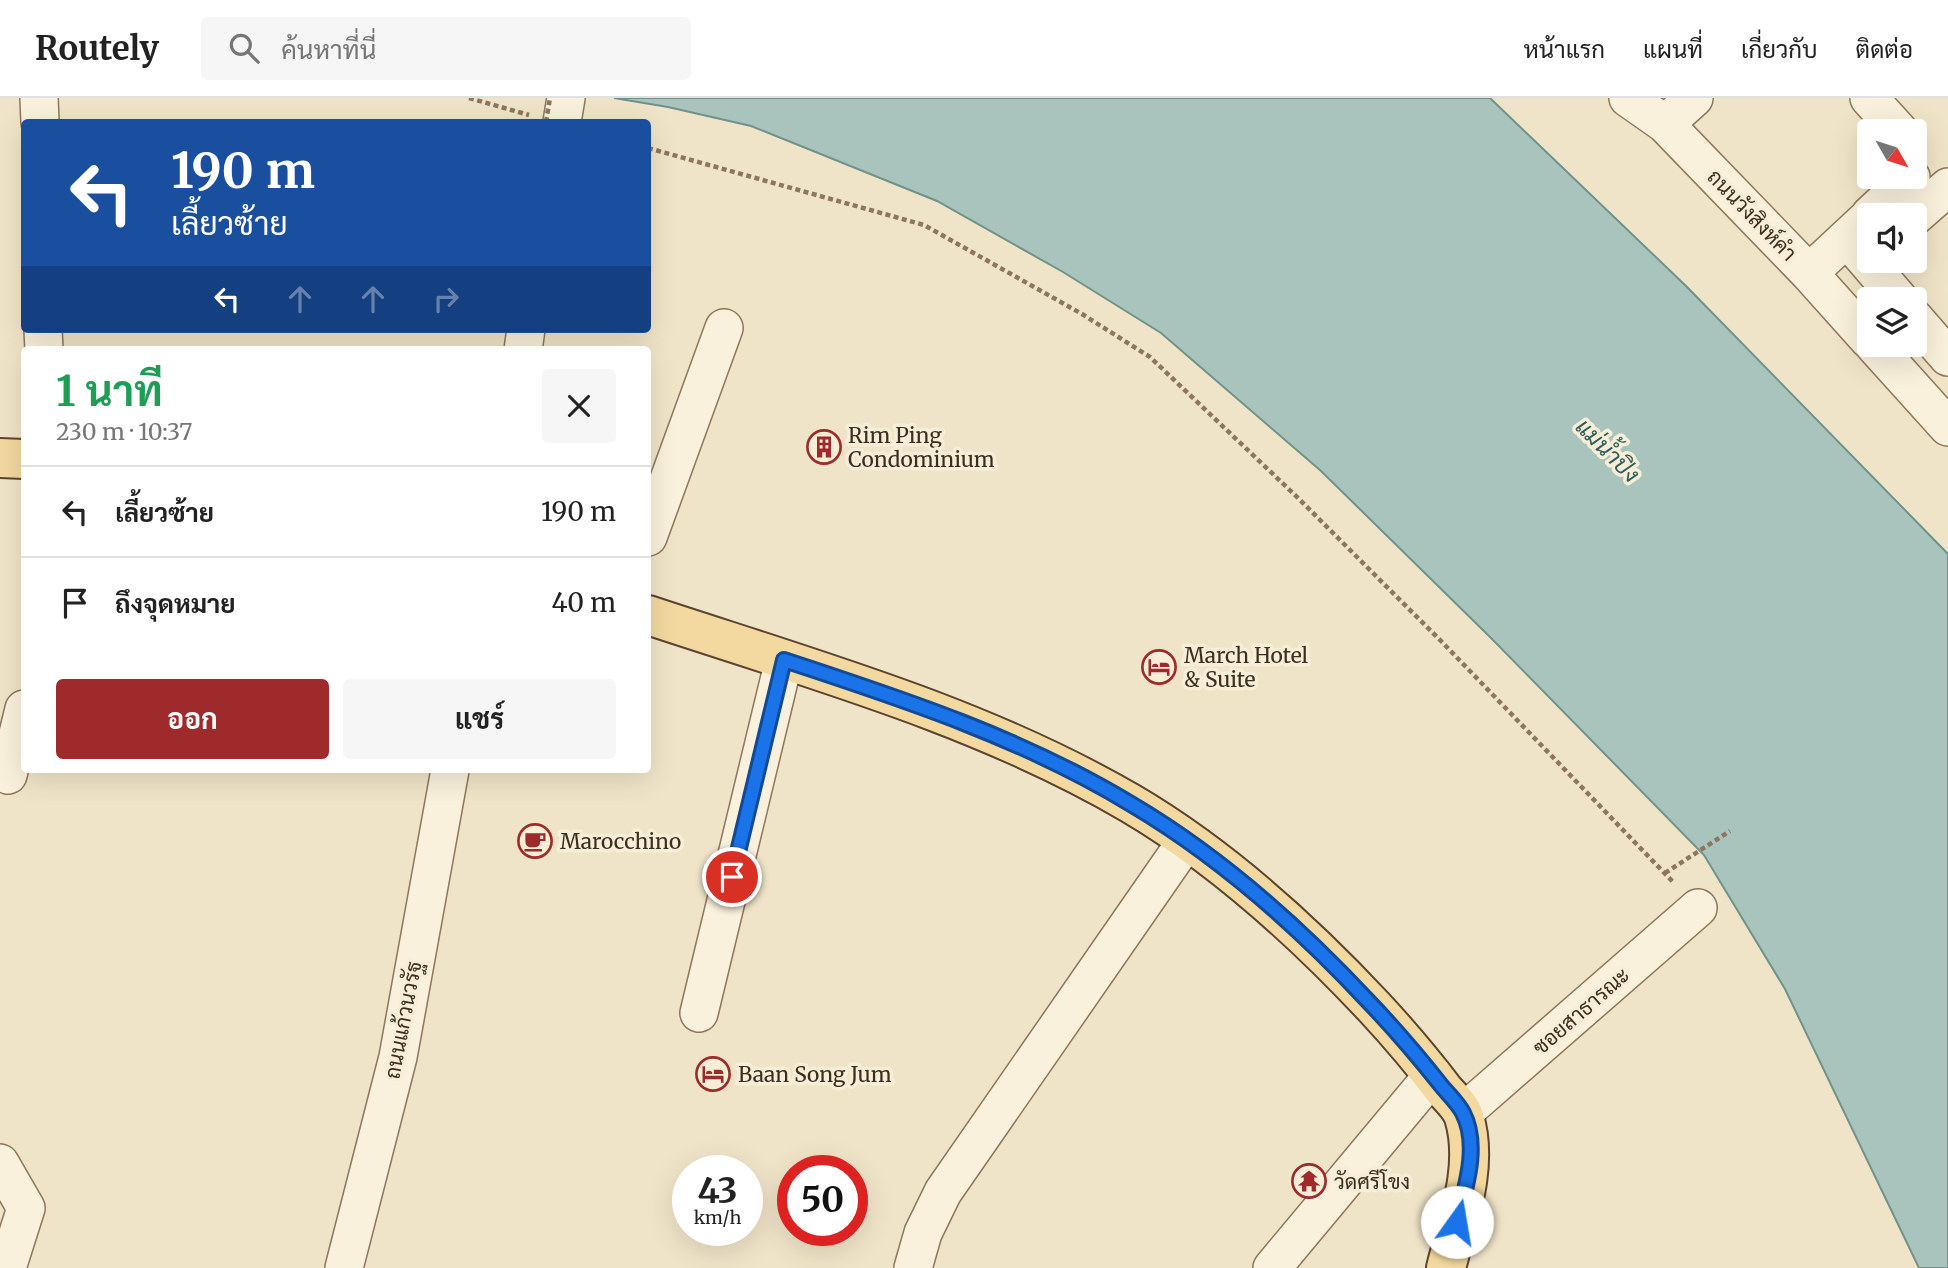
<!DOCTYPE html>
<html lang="th">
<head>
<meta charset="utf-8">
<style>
	body { margin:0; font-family:Merriweather,Sarabun,serif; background:#f6f6f6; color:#222; height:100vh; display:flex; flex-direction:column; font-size:26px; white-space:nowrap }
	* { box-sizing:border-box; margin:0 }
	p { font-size:23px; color:#767676 }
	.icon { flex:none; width:38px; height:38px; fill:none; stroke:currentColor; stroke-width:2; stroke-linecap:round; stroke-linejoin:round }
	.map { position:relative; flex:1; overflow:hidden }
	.panel { position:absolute; left:21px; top:248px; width:630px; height:427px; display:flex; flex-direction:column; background:#fff; border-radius:7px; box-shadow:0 7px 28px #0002 }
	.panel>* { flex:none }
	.top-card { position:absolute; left:21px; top:21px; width:630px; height:214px; border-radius:7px; box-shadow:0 7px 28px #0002; background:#1a4fa0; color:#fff; overflow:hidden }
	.needle { width:46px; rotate:129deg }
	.buttons { position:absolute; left:1857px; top:21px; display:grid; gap:14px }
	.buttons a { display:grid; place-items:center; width:70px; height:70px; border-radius:7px; background:#fff; box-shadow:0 7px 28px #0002; font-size:35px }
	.speed { position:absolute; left:672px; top:1057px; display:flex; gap:14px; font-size:35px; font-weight:700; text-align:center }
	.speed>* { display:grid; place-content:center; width:91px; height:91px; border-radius:50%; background:#fff; box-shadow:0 7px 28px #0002; line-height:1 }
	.speed small { font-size:18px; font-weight:400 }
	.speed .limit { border:10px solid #d22; background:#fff; color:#111 }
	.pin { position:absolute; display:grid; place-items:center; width:60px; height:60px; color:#fff; margin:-30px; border:4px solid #fff; border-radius:50%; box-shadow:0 2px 7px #0007 }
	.me { position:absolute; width:77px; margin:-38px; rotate:13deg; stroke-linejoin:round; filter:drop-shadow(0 0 5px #0008) }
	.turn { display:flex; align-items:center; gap:24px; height:147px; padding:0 35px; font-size:32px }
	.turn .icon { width:91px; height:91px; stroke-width:2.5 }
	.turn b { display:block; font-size:49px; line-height:60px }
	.lanes { display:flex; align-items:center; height:66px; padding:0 35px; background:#0003; justify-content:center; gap:35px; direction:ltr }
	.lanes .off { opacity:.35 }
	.round { display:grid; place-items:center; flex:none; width:74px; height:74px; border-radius:7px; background:#f6f6f6 }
	.overview { display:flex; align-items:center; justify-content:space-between; height:119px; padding:0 35px }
	h1 { font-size:42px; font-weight:700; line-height:52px; color:#1e9e55 }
	.action { display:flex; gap:14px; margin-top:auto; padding:14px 35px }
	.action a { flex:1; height:80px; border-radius:7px; background:#9e2a2b; color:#fff; font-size:28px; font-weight:700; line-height:80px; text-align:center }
	.action a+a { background:#f6f6f6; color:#222 }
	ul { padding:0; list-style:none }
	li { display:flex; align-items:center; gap:21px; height:91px; padding:0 35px; border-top:2px solid #e0e0e0 }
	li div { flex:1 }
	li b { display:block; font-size:26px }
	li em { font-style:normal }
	header { display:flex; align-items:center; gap:42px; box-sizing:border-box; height:98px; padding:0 35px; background:#fff; border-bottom:2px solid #e0e0e0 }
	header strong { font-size:33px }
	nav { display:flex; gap:38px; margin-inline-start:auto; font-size:24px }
	.search { width:490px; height:63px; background:#f6f6f6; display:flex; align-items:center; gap:18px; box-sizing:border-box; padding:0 24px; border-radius:7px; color:#767676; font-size:26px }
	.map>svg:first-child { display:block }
	.water { fill:#a9c4bc; stroke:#6f938a; stroke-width:2 }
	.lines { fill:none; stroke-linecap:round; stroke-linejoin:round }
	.minor-casing { stroke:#8d765c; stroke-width:40 }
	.major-casing { stroke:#5b4430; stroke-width:42 }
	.path { stroke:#8d765c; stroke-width:4.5; stroke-dasharray:5 3.5; stroke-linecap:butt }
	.minor { stroke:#faf1dc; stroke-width:37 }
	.major { stroke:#f3d9a0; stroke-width:38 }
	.path-bridge { stroke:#8d765c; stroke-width:4.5; stroke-dasharray:5 3.5; stroke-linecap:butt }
	.route-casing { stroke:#114b97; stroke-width:18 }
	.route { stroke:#1a73e8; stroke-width:12 }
	.labels { text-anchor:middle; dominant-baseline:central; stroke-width:7; stroke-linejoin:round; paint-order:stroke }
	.street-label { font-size:21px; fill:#3d2e20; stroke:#f7eed8 }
	.poi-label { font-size:21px; fill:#3d2e20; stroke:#f7eed8; text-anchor:start }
	.water-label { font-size:23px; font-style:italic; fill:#2f5d5a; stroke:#f7eed8 }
</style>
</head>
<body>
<header>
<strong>Routely</strong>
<div class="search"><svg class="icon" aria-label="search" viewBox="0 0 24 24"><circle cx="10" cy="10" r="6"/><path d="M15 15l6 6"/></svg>ค้นหาที่นี่</div>
<nav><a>หน้าแรก</a><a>แผนที่</a><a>เกี่ยวกับ</a><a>ติดต่อ</a></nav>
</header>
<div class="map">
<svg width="1948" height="1170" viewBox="0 0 1948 1170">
	<rect width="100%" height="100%" fill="#f0e4c8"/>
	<path class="water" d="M614,0H1490L1686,188L1948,456V1170H1919L1785,891L1704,757L1490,539L1321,373L1161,235L1063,174L937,103L751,28L668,9Z"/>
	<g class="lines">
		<g class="minor-casing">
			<path id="minor" d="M39,0L40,24
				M1628,0L1665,26L1809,175L1869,242
				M1869,0L1899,33
				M562,24L566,0
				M1665,26L1694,0
				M1870,117L1911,79
				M1914,119L1948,89
				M1856,151L1899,201
				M1809,175L1869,119
				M1914,220L1948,259
				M43,231L44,252
				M1874,247L1948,329
				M523,252L526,231
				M648,439L724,230
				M8,677L24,611
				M699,915L784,562
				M1463,1015L1698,810
				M0,1065L26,1110L7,1170
				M344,1170L398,959L450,672
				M913,1170L923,1135L943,1094L1187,742
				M1272,1170L1433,977"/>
		</g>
		<g class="major-casing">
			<path id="major" d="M0,360L24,361
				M648,517C811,571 981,618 1130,705C1222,759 1302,832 1374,909C1399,936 1422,963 1444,992C1451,1000 1461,1009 1464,1019C1479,1068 1458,1122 1446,1170"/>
		</g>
		<path class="path" d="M469,0L529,17
			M648,50L924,127L1082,216L1150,259L1296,398L1442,544L1673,784
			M1665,775L1730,733"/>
		<use href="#minor" class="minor"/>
		<use href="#major" class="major"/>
		<path class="path-bridge" d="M546,24L550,0"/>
	</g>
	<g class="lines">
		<g class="route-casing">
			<path id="route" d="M732,779L784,562C903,601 1024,641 1131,706C1219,758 1297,827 1367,902C1393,929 1417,957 1440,986C1447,995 1458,1005 1463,1015C1480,1048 1465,1091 1457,1124"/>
		</g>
		<use href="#route" class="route"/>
	</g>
	<defs>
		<g id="building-ring" transform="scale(1.75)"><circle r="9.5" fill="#f7eed8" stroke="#9e2a2b" stroke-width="1.5"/><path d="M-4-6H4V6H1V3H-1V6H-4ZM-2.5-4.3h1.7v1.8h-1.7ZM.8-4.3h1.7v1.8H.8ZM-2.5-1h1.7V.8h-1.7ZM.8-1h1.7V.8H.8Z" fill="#9e2a2b"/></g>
		<g id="hotel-ring" transform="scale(1.75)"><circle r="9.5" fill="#f7eed8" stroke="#9e2a2b" stroke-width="1.5"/><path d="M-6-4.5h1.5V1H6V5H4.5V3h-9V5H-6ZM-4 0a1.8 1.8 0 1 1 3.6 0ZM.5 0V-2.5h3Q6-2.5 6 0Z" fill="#9e2a2b"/></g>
		<g id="cafe-ring" transform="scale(1.75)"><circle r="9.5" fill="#f7eed8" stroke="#9e2a2b" stroke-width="1.5"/><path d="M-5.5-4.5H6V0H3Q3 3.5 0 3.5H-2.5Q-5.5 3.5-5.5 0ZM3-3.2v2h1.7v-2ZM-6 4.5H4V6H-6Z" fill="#9e2a2b"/></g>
		<g id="temple-ring" transform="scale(1.75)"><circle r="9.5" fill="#f7eed8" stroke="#9e2a2b" stroke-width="1.5"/><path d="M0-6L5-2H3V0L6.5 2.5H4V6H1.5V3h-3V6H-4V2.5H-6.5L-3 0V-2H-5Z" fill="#9e2a2b"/></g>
	</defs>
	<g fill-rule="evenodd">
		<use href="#building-ring" x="824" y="349"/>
		<use href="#hotel-ring" x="1159" y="569"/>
		<use href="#cafe-ring" x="535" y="743"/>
		<use href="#hotel-ring" x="713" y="976"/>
		<use href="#temple-ring" x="1309" y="1083"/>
	</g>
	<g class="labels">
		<g class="street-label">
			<text transform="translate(1752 117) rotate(46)">ถนนวังสิงห์คำ</text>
			<text transform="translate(1581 913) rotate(-41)">ซอยสาธารณะ</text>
			<text transform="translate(403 922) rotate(-79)">ถนนแก้วนวรัฐ</text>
		</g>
		<g class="poi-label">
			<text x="848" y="337">Rim Ping<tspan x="848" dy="24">Condominium</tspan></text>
			<text x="1184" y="557">March Hotel<tspan x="1184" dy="24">&amp; Suite</tspan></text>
			<text x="560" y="743">Marocchino</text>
			<text x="738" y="976">Baan Song Jum</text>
			<text x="1334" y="1083">วัดศรีโขง</text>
		</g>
		<g class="water-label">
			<text transform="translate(1608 352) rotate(45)">แม่น้ำปิง</text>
		</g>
	</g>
</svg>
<div class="buttons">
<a><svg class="needle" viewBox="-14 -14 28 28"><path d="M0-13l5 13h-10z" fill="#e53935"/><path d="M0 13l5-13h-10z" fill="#767676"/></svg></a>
<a><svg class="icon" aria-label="sound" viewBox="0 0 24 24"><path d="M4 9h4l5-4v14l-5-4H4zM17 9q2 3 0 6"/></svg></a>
<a><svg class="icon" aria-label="layers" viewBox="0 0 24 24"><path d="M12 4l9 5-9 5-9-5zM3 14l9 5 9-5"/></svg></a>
</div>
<div class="speed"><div>43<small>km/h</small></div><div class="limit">50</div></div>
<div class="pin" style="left:732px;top:779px;background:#d93025"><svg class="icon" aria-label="arrive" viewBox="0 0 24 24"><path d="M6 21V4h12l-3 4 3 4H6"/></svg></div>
<svg class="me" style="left:1457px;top:1124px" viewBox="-20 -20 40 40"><circle r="19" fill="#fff"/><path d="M0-13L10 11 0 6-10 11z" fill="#1a73e8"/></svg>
<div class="top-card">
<div class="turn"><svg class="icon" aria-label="left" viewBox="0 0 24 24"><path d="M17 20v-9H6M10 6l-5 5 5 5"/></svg><div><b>190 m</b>เลี้ยวซ้าย</div></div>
<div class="lanes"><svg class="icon" aria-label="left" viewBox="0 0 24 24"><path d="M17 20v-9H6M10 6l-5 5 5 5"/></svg><svg class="icon off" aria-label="ahead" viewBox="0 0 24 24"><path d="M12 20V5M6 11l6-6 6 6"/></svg><svg class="icon off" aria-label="ahead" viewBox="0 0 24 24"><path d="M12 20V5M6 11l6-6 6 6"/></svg><svg class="icon off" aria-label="right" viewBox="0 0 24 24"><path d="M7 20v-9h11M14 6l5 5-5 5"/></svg></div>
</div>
<section class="panel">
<div class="overview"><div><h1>1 นาที</h1><p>230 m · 10:37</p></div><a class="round"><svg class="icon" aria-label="close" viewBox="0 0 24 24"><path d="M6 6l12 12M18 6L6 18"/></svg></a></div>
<ul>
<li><svg class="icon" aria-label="left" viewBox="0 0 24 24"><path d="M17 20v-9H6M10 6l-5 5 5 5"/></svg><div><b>เลี้ยวซ้าย</b></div><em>190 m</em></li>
<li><svg class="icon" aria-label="arrive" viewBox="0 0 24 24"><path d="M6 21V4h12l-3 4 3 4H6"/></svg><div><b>ถึงจุดหมาย</b></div><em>40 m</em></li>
</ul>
<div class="action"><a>ออก</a><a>แชร์</a></div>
</section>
</div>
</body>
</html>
